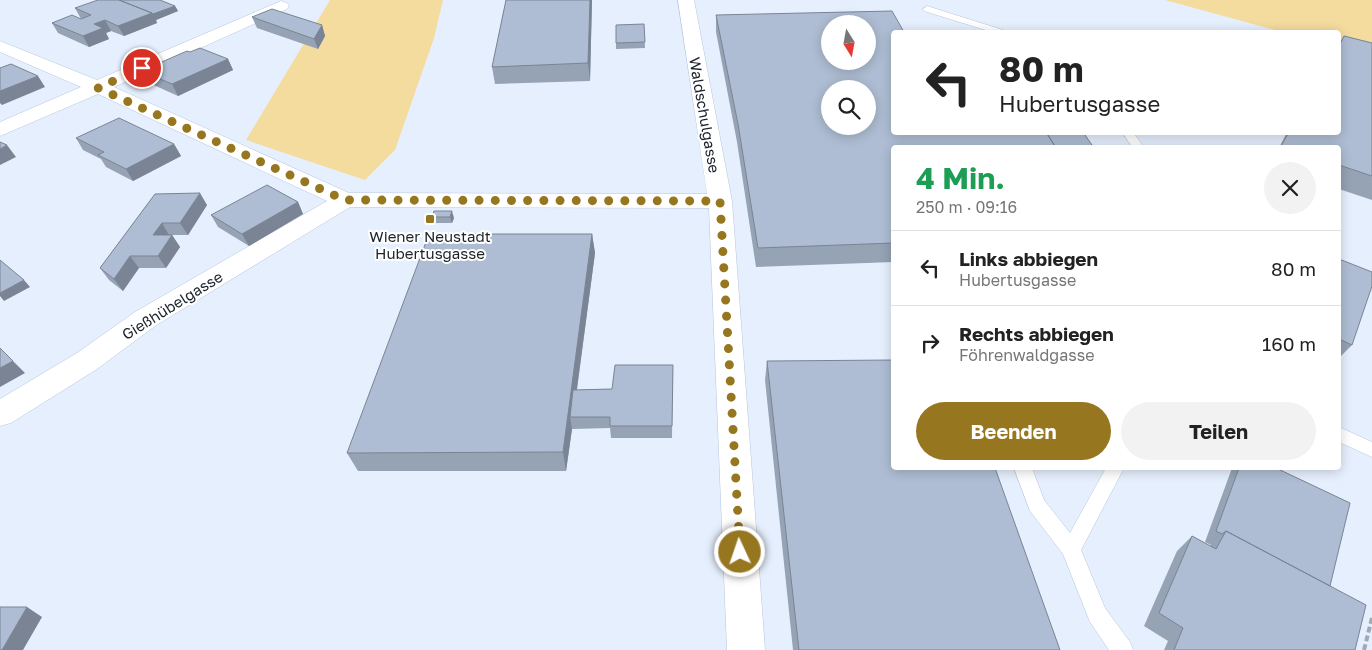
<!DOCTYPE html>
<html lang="de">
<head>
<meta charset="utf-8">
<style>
	body { margin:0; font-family:"Golos Text",sans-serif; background:#f2f2f2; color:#222; height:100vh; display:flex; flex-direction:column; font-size:19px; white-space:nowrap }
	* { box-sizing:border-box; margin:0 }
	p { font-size:16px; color:#767676 }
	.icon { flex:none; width:28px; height:28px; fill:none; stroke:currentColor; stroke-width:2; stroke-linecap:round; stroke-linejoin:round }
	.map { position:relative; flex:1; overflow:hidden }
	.sheet { position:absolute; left:891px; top:145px; width:450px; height:325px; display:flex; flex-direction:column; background:#fff; border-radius:5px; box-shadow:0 2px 12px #0003 }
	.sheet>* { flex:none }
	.guide { position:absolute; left:891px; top:30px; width:450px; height:105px; border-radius:5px; box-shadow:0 2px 12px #0003; background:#fff; color:#222; overflow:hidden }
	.needle { width:32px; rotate:169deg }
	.fabs { position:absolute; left:821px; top:15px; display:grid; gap:10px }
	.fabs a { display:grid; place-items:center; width:55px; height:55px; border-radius:50%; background:#fff; box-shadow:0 2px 12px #0003; font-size:25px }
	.pin { position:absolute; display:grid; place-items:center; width:42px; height:42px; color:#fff; margin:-21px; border:2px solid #fff; border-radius:50%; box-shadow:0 1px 5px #0007 }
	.me { position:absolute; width:55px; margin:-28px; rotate:357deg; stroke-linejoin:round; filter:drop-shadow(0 0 4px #0008) }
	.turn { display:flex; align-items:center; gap:18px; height:105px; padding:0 25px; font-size:22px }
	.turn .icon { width:65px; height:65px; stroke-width:2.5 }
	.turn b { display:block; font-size:35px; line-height:42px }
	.round { display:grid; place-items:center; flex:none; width:52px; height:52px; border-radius:26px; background:#f2f2f2 }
	.overview { display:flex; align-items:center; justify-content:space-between; height:85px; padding:0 25px }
	h1 { font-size:30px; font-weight:700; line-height:38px; color:#1e9e55 }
	.primary-button { display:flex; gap:10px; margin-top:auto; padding:10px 25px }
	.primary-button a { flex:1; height:58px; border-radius:30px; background:#96761e; color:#fff; font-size:20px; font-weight:700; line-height:58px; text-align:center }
	.primary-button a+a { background:#f2f2f2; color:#222 }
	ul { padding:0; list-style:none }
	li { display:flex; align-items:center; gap:15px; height:75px; padding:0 25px; border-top:1px solid #e0e0e0 }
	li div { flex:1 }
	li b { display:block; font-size:19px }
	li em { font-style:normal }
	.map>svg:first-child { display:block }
	.green { fill:#f4db9e }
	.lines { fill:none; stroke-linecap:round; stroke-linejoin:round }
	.service-casing { stroke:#b7c6dd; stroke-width:1 }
	.minor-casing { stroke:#b7c6dd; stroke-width:1 }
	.path { stroke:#a1a9b5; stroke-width:4; stroke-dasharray:6 3; stroke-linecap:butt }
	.service { fill:#fff; fill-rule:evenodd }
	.minor { fill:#fff; fill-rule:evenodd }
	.wall { fill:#96a3b5 }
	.shaded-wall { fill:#7a8494 }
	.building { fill:#aebdd3; stroke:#7a8494; fill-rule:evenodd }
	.route { stroke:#96761e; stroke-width:9; stroke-dasharray:0 16.2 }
	.poi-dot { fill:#96761e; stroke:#fff; stroke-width:2 }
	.labels { text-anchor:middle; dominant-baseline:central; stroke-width:4; stroke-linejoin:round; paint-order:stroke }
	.street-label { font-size:15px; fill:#1c222a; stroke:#fff }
	.poi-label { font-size:15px; fill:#1c222a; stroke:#fff }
</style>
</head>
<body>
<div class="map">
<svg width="1372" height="650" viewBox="0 0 1372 650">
	<rect width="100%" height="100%" fill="#e6effd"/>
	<path class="green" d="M330,0H443L434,38L395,150L365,180L246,140Z
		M1165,0H1372V56L1339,48V32H1282Z"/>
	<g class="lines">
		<g class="service-casing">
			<path id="service" d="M927,6L1003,30L1005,32H992L924,11L923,9Z
				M1122,132H1133L1144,148H1133Z
				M1339,427L1372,442V457L1339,442Z
				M1014,468H1032L1044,500L1070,533L1106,468H1124L1081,550L1105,608L1130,642L1133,650H1109L1090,622L1063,554L1030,511Z"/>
		</g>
		<g class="minor-casing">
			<path id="minor" d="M678,0H694L732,201L765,650H727L709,208L350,207L155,326L97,369L11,423L0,426V399L77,353L135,312L327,201L98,94L0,136V122L81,87L0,52V41L97,80L281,1L287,3L289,6L287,9L114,87L349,193L707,194Z"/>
		</g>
		<path class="path" d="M1364,650L1372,618"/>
		<use href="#service" class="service"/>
		<use href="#minor" class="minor"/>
	</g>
	<path class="wall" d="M506,0H592L590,81L495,84L492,67Z
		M162,1L175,6L178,11L156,20L157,23L124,36L111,31L106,33L109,39L89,47L58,33L52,23L81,19L75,8Z
		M716,15L894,132V262L756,267L737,142L716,32Z
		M252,17L322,25L325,36L318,49L257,28Z
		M644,24L645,48L616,49V43Z
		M1344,36L1372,43V200L1339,189V148H1279L1287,132H1339V45Z
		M228,59L233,70L178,96L147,82L141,71Z
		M76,138L174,144L181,156L133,181L106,167L101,159L83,150Z
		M155,194L207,205L188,235H172L180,247L166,268H139L123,291L109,280L100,268Z
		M298,202L303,214L249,246L218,227L211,215Z
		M434,211L454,218L452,223H434L432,217Z
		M592,234L595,253L577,390L612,389L673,365L672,438H611L610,428L572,429L566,471H358L347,453Z
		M1339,259L1352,345L1340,357L1339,356Z
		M767,361L1060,650H793L765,380Z
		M1232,468H1276L1330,586L1355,650H1164L1168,641L1144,626L1177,551L1192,536L1210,546L1211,545L1205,542Z"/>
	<path class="shaded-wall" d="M590,0H592L590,81L588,63Z
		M175,6L178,11L156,20L157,23L124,36L118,26L152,13Z
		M105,20L111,31L106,33L109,39L89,47L83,36L94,24Z
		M322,25L325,36L318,49L314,39Z
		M228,59L233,70L178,96L172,84Z
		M38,76L45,87L2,105L0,103V91Z
		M174,144L181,156L133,181L126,169Z
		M7,145L16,157L0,165V149Z
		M200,193L207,205L188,235L180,223Z
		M298,202L303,214L249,246L242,234Z
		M452,211L454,218L452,223L450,217Z
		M162,223L169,235H153Z
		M592,234L595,253L573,417H570L572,429L566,471L563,452Z
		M172,235L180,247L166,268L158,256Z
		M130,256L139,268L123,291L114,279Z
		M24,280L30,287L4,301L0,296V293Z
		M13,361L25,373L0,387V368Z
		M27,607L42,617L23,650H2Z"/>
	<path class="building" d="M98,0H119L152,13L118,26L105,20L94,24L103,28L83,36L52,23L72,15L81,19L91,15L75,8Z
		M119,0H160L175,6L153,14L152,13Z
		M506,0H590L588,63L492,67Z
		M272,9L322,25L314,39L252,17Z
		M892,11L904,32H894V132H1046L1056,148H894V243L758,248L738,124L716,15ZM830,24H868V61H830ZM830,89H868V126H830Z
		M644,24L645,42L616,43V25Z
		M1344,36L1372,43V176L1339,165V148H1284L1281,146L1289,132H1339V46Z
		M200,48L228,59L172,84L141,71L187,51L190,52Z
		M11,64L38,76L0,91V68Z
		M119,118L174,144L126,169L98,155L104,152L76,138Z
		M1046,132H1083L1094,148H1056Z
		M0,142L7,145L0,149Z
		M267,185L298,202L242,234L211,215Z
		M200,193L180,223H162L153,235H172L158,256H130L114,279L100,268L155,194Z
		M434,211H452L450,217H432Z
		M429,234H592L563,452L347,453Z
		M1339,259L1372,272V286L1352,345L1339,339Z
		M0,260L24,280L0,293Z
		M0,348L13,361L0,368Z
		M894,360V468H995L1060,650H799L767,361Z
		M615,365H673L672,426H610V417H570L573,390L612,389Z
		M1239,468H1276L1350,503L1330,586L1226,531L1222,534L1216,531Z
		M1226,531L1366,605L1355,650H1174L1183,628L1159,613L1192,536L1216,549Z
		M0,607H27L2,650H0Z"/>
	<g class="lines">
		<path class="route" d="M142,68L98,88L345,200L720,201L740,552"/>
	</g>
	<rect class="poi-dot" x="425" y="214" width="10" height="10" rx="2.5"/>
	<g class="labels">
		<g class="street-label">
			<text transform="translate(705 115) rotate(80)">Waldschulgasse</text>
			<text transform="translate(172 305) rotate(-32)">Gießhübelgasse</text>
		</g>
		<g class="poi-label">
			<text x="430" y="236">Wiener Neustadt<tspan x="430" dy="17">Hubertusgasse</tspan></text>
		</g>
	</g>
</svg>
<div class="fabs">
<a><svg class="needle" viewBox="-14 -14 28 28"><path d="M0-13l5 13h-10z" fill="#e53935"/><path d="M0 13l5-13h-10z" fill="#767676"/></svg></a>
<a><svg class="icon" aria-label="search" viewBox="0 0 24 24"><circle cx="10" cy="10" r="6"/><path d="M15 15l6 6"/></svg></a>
</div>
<div class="pin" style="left:142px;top:68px;background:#d93025"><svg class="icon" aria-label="arrive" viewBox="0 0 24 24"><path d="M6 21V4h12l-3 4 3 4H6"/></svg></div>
<svg class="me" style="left:740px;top:552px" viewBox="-20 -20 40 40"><circle r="17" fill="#96761e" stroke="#fff" stroke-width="3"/><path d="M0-11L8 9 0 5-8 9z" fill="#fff"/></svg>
<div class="guide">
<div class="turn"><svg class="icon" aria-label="left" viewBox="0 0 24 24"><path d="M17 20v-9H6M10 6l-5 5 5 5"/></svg><div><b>80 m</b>Hubertusgasse</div></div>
</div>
<section class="sheet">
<div class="overview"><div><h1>4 Min.</h1><p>250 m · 09:16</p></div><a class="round"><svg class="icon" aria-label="close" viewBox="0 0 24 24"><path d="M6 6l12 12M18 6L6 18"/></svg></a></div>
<ul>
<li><svg class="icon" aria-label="left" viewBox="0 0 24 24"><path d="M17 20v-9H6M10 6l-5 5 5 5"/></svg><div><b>Links abbiegen</b><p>Hubertusgasse</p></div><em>80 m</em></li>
<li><svg class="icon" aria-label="right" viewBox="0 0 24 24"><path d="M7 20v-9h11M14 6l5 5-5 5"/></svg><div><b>Rechts abbiegen</b><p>Föhrenwaldgasse</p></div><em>160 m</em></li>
</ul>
<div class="primary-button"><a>Beenden</a><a>Teilen</a></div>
</section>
</div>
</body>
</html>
